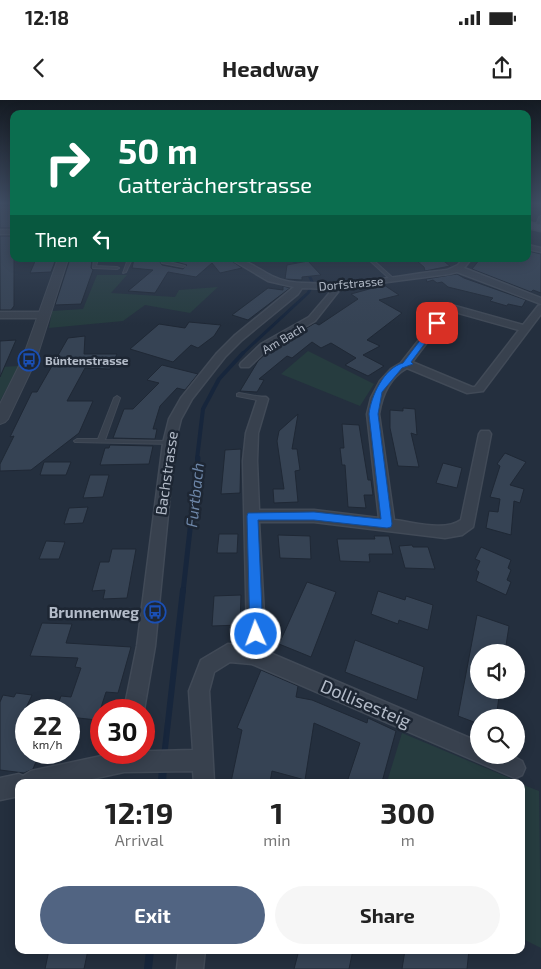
<!DOCTYPE html>
<html lang="en">
<head>
<meta charset="utf-8">
<style>
	body { margin:0; font-family:"Exo 2",sans-serif; background:#f6f6f6; color:#222; height:100vh; display:flex; flex-direction:column; font-size:19px; white-space:nowrap }
	* { box-sizing:border-box; margin:0 }
	p { font-size:16px; color:#767676 }
	.icon { flex:none; width:28px; height:28px; fill:none; stroke:currentColor; stroke-width:2; stroke-linecap:round; stroke-linejoin:round }
	.map { position:relative; flex:1; overflow:hidden }
	.details { position:absolute; left:15px; top:679px; width:510px; height:175px; display:flex; flex-direction:column; background:#fff; border-radius:10px; box-shadow:0 2px 12px #0003 }
	.details>* { flex:none }
	.banner { position:absolute; left:10px; top:10px; width:521px; height:152px; border-radius:10px; box-shadow:0 2px 12px #0003; background:#0b6e4f; color:#fff; overflow:hidden }
	.buttons { position:absolute; left:470px; top:544px; display:grid; gap:10px }
	.buttons a { display:grid; place-items:center; width:55px; height:55px; border-radius:50%; background:#fff; box-shadow:0 2px 12px #0003; font-size:25px }
	.speed { position:absolute; left:15px; top:599px; display:flex; gap:10px; font-size:25px; font-weight:700; text-align:center }
	.speed>* { display:grid; place-content:center; width:65px; height:65px; border-radius:50%; background:#fff; box-shadow:0 2px 12px #0003; line-height:1 }
	.speed small { font-size:12px; font-weight:400 }
	.speed .limit { border:8px solid #d22; background:#fff; color:#111 }
	.pin { position:absolute; display:grid; place-items:center; width:42px; height:42px; color:#fff; margin:-21px; border-radius:10px; box-shadow:0 2px 8px #0006 }
	.me { position:absolute; width:55px; margin:-28px; rotate:358deg; stroke-linejoin:round; filter:drop-shadow(0 0 4px #0008) }
	.turn { display:flex; align-items:center; gap:18px; height:105px; padding:0 25px; font-size:22px }
	.turn .icon { width:65px; height:65px; stroke-width:2.5 }
	.turn b { display:block; font-size:35px; line-height:42px }
	.then { display:flex; align-items:center; height:48px; padding:0 25px; background:#0003; gap:10px; font-size:19px }
	.eta { display:flex; justify-content:space-evenly; align-items:center; height:85px; text-align:center }
	.eta b { font-size:30px; font-weight:700; line-height:35px }
	.primary-button { display:flex; gap:10px; margin-top:auto; padding:10px 25px }
	.primary-button a { flex:1; height:58px; border-radius:30px; background:#516482; color:#fff; font-size:20px; font-weight:700; line-height:58px; text-align:center }
	.primary-button a+a { background:#f6f6f6; color:#222 }
	.status { display:flex; justify-content:space-between; align-items:center; height:35px; padding:0 25px; background:#fff; direction:ltr }
	.status svg { height:14px; fill:currentColor }
	header { display:flex; justify-content:space-between; align-items:center; height:65px; padding:0 25px; background:#fff; font-size:22px; font-weight:700 }
	.map>svg:first-child { display:block }
	.green { fill:#263c3f }
	.lines { fill:none; stroke-linecap:round; stroke-linejoin:round }
	.stream-far5 { stroke:#17263c; stroke-width:2.5 }
	.stream-far4 { stroke:#17263c; stroke-width:3 }
	.stream-far3 { stroke:#17263c; stroke-width:4 }
	.stream-far2 { stroke:#17263c; stroke-width:5 }
	.stream-far1 { stroke:#17263c; stroke-width:6 }
	.stream { stroke:#17263c; stroke-width:8 }
	.building { fill:#364354; stroke:#1f2835 }
	.service-casing { stroke:#414a57; stroke-width:2 }
	.minor-casing { stroke:#414a57; stroke-width:3 }
	.tertiary-casing { stroke:#414a57; stroke-width:2 }
	.secondary-casing { stroke:#414a57; stroke-width:3 }
	.service { fill:#38414e; fill-rule:evenodd }
	.minor { fill:#38414e; fill-rule:evenodd }
	.tertiary { fill:#38414e; fill-rule:evenodd }
	.secondary { fill:#465061; fill-rule:evenodd }
	.route { fill:#1a73e8; stroke:#114b97 }
	.labels { text-anchor:middle; dominant-baseline:central; stroke-width:5; stroke-linejoin:round; paint-order:stroke }
	.far-street-label { font-size:12px; fill:#b4bcc9; stroke:#1d2633 }
	.far-poi-label { font-size:12px; font-weight:bold; fill:#b4bcc9; stroke:#1d2633; text-anchor:start }
	.street-label { font-size:15px; fill:#b4bcc9; stroke:#1d2633 }
	.poi-label { font-size:15px; font-weight:bold; fill:#b4bcc9; stroke:#1d2633; text-anchor:end }
	.water-label { font-size:16px; font-style:italic; fill:#6d86a8; stroke:#1d2633 }
	.near-street-label { font-size:18px; fill:#b4bcc9; stroke:#1d2633 }
</style>
</head>
<body>
<div class="status"><b>12:18</b><svg viewBox="0 0 49 12"><path d="M0 12V9h3v3zM5 12V6h3v6zM10 12V3h3v9zM15 12V0h3v12zM26 1h20v11H26zM47 4h2v5h-2z"/></svg></div>
<header><svg class="icon" aria-label="back" viewBox="0 0 24 24"><path d="M15 5l-7 7 7 7"/></svg>Headway<svg class="icon" aria-label="share" viewBox="0 0 24 24"><path d="M12 15V3M7 8l5-5 5 5M5 13v7h14v-7"/></svg></header>
<div class="map">
<svg width="541" height="869" viewBox="0 0 541 869">
	<rect width="100%" height="100%" fill="#242f3e"/>
	<path class="green" d="M97,175H127L111,193L175,197L179,190L218,187L190,213L145,205L123,221L49,228L52,211L83,209Z
		M308,251L374,284L360,306L281,274Z
		M19,266L0,301V267Z
		M402,633L519,682H387Z
		M521,684L539,691L541,848L521,838Z"/>
	<g class="lines">
		<path class="stream-far5" d="M291,159L303,170"/>
		<path class="stream-far4" d="M242,254L308,193L313,184L310,177L302,169"/>
		<path class="stream-far3" d="M197,359L203,309L219,279L243,253"/>
		<path class="stream-far2" d="M183,492L198,358"/>
		<path class="stream-far1" d="M164,657L183,490"/>
		<path class="stream" d="M162,682L163,666
			M148,869L150,850"/>
	</g>
	<path class="building" d="M0,106H14V128H0Z
		M0,136H14V206L11,210H0Z
		M528,151L541,154V193L533,190L531,192L472,169L480,159H528Z
		M36,159H56L51,172L30,173Z
		M70,159H92L91,168L93,170L81,204L55,205Z
		M134,159H158L162,165L183,169L187,165L166,159H229L242,168L220,173L212,163L196,177L168,172L155,193L128,191L153,170L132,168Z
		M441,159L450,166L425,171L424,167L418,162Z
		M308,161L321,175L302,177V180L285,179L287,165Z
		M457,174L464,178L526,200L522,207L508,204L507,206L490,201L493,198L448,187L442,182L437,183L433,180L427,182L426,179Z
		M384,185L399,195L379,200L402,213L367,240L380,246L363,255L384,266L368,276L345,265L356,258L331,243L321,248L312,242L292,258L287,256L259,279L264,280L257,292L240,291L258,261L270,250L315,223L319,225L358,199L351,194Z
		M283,186L290,188L248,220L232,215L268,188L283,190Z
		M189,222L221,225L214,236L198,248L191,245L173,262L130,249L159,224L185,228Z
		M85,236L84,254H117L110,269L85,268L67,301H93L79,333L31,370L0,371V364L14,336L10,337L32,292H37L68,238Z
		M16,240L0,277V241Z
		M162,265L198,274L185,290L177,288L160,306L153,329H157L155,339L113,338L124,309H133L159,283L147,280Z
		M403,308L415,309L417,335L411,333L419,367L398,366L390,328V310L403,311Z
		M298,314L292,349H297L300,370L295,371L298,402L274,403L273,389H284L277,341L279,331Z
		M342,324L359,325L368,380H371L373,395H364L366,408L348,407L345,365H342L340,348H344Z
		M110,345L153,346L149,364L100,365L105,348H109Z
		M241,349L240,393L221,394L225,350Z
		M505,353L526,362L510,385L524,389L520,403L514,401L511,435L486,428L489,411L498,412L500,399L490,397L500,366L497,364Z
		M44,362H71L66,375H40Z
		M443,363L462,368L457,388L436,383Z
		M90,375H109L103,397L83,398Z
		M88,407L83,423L64,424L69,408Z
		M219,434H238L237,453H217Z
		M278,435L310,436L311,459L280,458Z
		M374,436H389L393,454H369L370,462L340,461L337,439H375Z
		M46,441L65,442L59,459H39Z
		M412,445L413,447H428L435,469L405,468L399,446Z
		M481,447L511,460L508,468L511,470L507,480L511,482L506,495L476,481L479,472L476,470L480,461L475,459Z
		M112,449H136L127,498L103,499L105,490L92,491L100,462H109Z
		M307,482L336,492L311,557L279,544Z
		M378,491L405,500L406,496L433,505L428,530L399,520L398,524L371,514Z
		M241,495L240,525L212,526L214,496Z
		M477,515L509,526L505,552H479V590H500L496,618H479V624L458,616Z
		M42,523L72,524L66,543L131,547L118,593L106,592L97,620L69,617V610H56L61,596L71,597L81,568L75,567L78,558L30,556Z
		M355,540L424,567L417,600L345,572Z
		M261,570L298,586L296,597L312,600L367,623L368,618L396,631L382,682H347L360,643L314,623L305,680L272,671L270,682H231L242,630L237,628Z
		M16,593L32,595L26,608V652H40L33,669L24,673L0,670V602L3,595L14,597Z
		M49,850H88L84,869H45Z
		M299,850H353L349,869H294Z
		M405,850H469L467,869H402Z"/>
	<g class="lines">
		<g class="service-casing">
			<path id="service" d="M541,116V120L538,127L535,128L539,117Z
				M94,159H98L96,166L117,167L119,168L117,169L93,168Z
				M128,159H132L126,172L123,173Z
				M160,159H164L165,161L185,166L183,167L162,163Z
				M368,159H372L393,178V180H391Z
				M239,293L262,297L265,299L262,301L237,296V294Z
				M117,296L120,298L105,340L169,341L171,342V344L75,342L74,341L77,339H98L114,298Z"/>
		</g>
		<g class="minor-casing">
			<path id="minor" d="M0,130H14V134H0Z
				M528,145L541,148V152L528,149Z
				M231,159C246,158 259,170 272,176C282,181 295,183 306,183C353,186 401,175 447,170L458,165L463,159H471L464,168L541,198V204L457,172L449,174L341,188L315,221L269,248L249,267H241L240,265L241,263L261,244L309,217L333,189L302,188L298,194L242,240L225,257L192,299L181,319L175,343L155,546L144,610H124L137,546L163,343L169,319L181,298L217,253L234,236L294,187L268,181Z
				M541,205V214L483,291L467,293L407,268C389,278 382,295 379,314L394,420C414,422 444,432 461,420L479,334L481,331H489L491,334L473,427L462,435L445,438L314,422H259L265,534L263,550L479,642V655H510L522,661L525,668L522,675L515,678L252,564L230,562L214,572L209,591L214,682H194L193,671L124,672L78,682H19V696L0,700V678L19,674L23,676L31,671L120,652L193,650L189,591L201,560L228,544L245,546L247,534L243,361L246,333L258,297H266L268,299L258,333L257,361L259,410H314L379,418L367,314L371,298L380,281L391,269L401,263L444,208L455,206L523,225L538,206ZM450,212H455L519,230L475,287H472L412,262Z
				M0,212H44L49,215L44,218H0Z
				M179,850H205L203,869H177Z"/>
		</g>
		<g class="tertiary-casing">
			<path id="tertiary" d="M58,159H68L36,260L8,319L5,322L0,324V304L22,260Z"/>
		</g>
		<g class="secondary-casing">
			<path id="secondary" d="M528,122L541,125V131L528,128Z"/>
		</g>
		<use href="#service" class="service"/>
		<use href="#minor" class="minor"/>
		<use href="#tertiary" class="tertiary"/>
		<use href="#secondary" class="secondary"/>
	</g>
	<linearGradient id="sky" x2="0" y2="1"><stop stop-color="#141a22"/><stop offset="0.46" stop-color="#3f4d63"/><stop offset="1" stop-color="#3f4d63" stop-opacity="0"/></linearGradient>
	<rect width="541" height="225" fill="url(#sky)"/>
	<path class="route" d="M434,222L440,223L411,262L413,264L402,268L382,292L378,314L392,424L391,427L387,428L314,420H258L263,534L261,539L256,541L252,539L250,534L247,416L248,413L314,412L381,419L369,314C371,296 384,268 403,263Z"/>
	<defs>
		<g id="bus-ring" transform="scale(1.125)"><circle r="9.5" fill="#1d2633" stroke="#1a4fb4" stroke-width="1.5"/><path d="M-5-6H5V4H4V6H2V4H-2V6H-4V4H-5ZM-3.5-4V0h7V-4ZM-3.5 1.2v1.5H-2V1.2ZM2 1.2v1.5H3.5V1.2Z" fill="#1a4fb4"/></g>
	</defs>
	<g fill-rule="evenodd">
		<use href="#bus-ring" x="29" y="260"/>
		<use href="#bus-ring" x="155" y="512"/>
	</g>
	<g class="labels">
		<g class="far-street-label">
			<text transform="translate(351 183) rotate(-5)">Dorfstrasse</text>
			<text transform="translate(283 238) rotate(-31)">Am Bach</text>
		</g>
		<g class="far-poi-label">
			<text x="45" y="260">Büntenstrasse</text>
		</g>
		<g class="street-label">
			<text transform="translate(166 373) rotate(-82)">Bachstrasse</text>
		</g>
		<g class="poi-label">
			<text x="139" y="512">Brunnenweg</text>
		</g>
		<g class="water-label">
			<text transform="translate(194 395) rotate(-84)">Furtbach</text>
		</g>
		<g class="near-street-label">
			<text transform="translate(366 603) rotate(23)">Dollisesteig</text>
		</g>
	</g>
</svg>
<div class="buttons">
<a><svg class="icon" aria-label="sound" viewBox="0 0 24 24"><path d="M4 9h4l5-4v14l-5-4H4zM17 9q2 3 0 6"/></svg></a>
<a><svg class="icon" aria-label="search" viewBox="0 0 24 24"><circle cx="10" cy="10" r="6"/><path d="M15 15l6 6"/></svg></a>
</div>
<div class="speed"><div>22<small>km/h</small></div><div class="limit">30</div></div>
<div class="pin" style="left:437px;top:223px;background:#d93025"><svg class="icon" aria-label="arrive" viewBox="0 0 24 24"><path d="M6 21V4h12l-3 4 3 4H6"/></svg></div>
<svg class="me" style="left:256px;top:534px" viewBox="-20 -20 40 40"><circle r="17" fill="#1a73e8" stroke="#fff" stroke-width="3"/><path d="M0-11L8 9 0 5-8 9z" fill="#fff"/></svg>
<div class="banner">
<div class="turn"><svg class="icon" aria-label="right" viewBox="0 0 24 24"><path d="M7 20v-9h11M14 6l5 5-5 5"/></svg><div><b>50 m</b>Gatterächerstrasse</div></div>
<div class="then">Then<svg class="icon" aria-label="left" viewBox="0 0 24 24"><path d="M17 20v-9H6M10 6l-5 5 5 5"/></svg></div>
</div>
<section class="details">
<div class="eta">
<div><b>12:19</b><p>Arrival</p></div>
<div><b>1</b><p>min</p></div>
<div><b>300</b><p>m</p></div>
</div>
<div class="primary-button"><a>Exit</a><a>Share</a></div>
</section>
</div>
</body>
</html>
